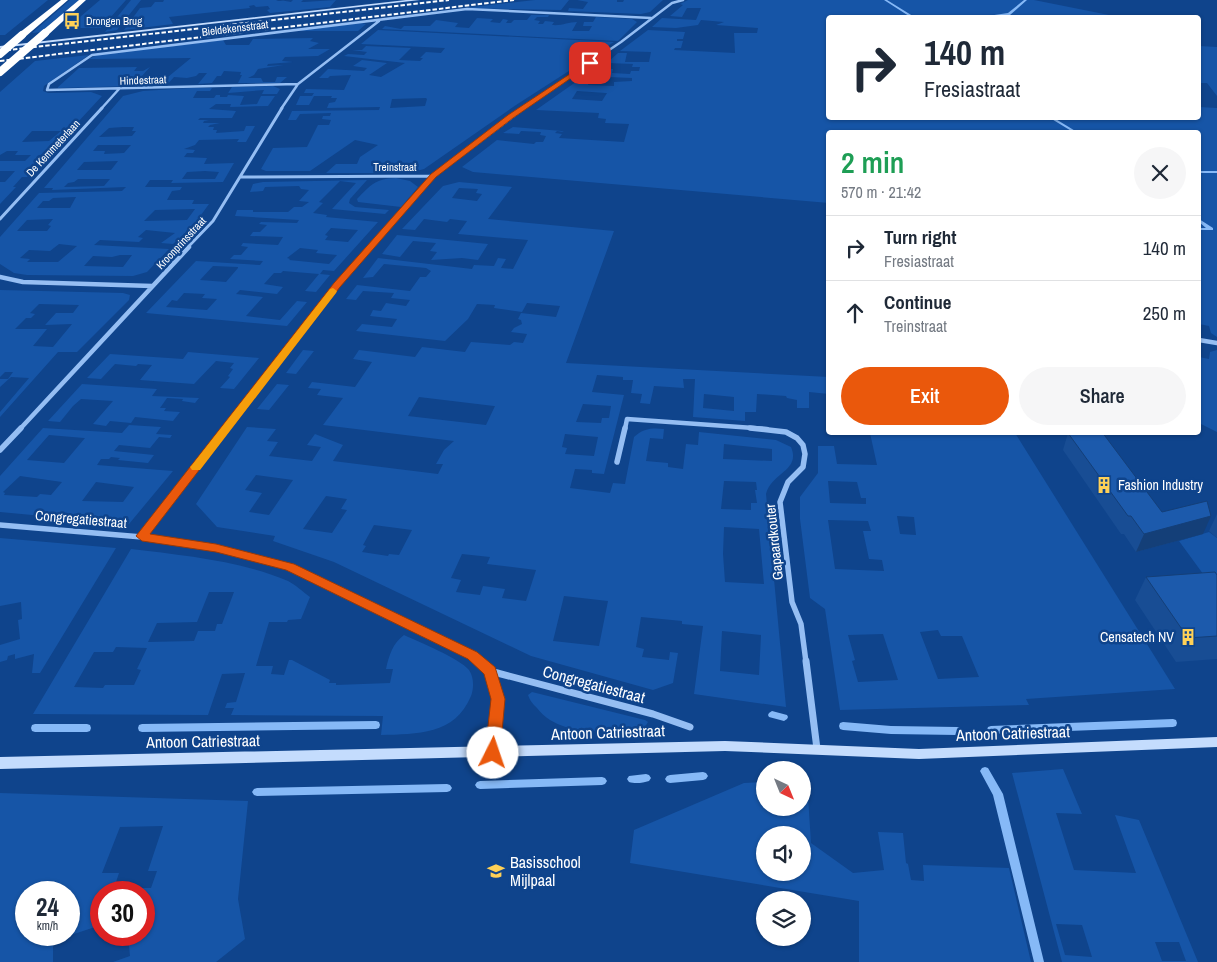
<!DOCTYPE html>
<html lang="en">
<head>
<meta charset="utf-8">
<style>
	body { margin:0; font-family:"Archivo Narrow",sans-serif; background:#f6f6f7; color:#1f2937; height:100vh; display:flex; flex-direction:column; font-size:19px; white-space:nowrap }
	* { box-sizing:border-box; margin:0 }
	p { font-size:16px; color:#747a83 }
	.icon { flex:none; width:28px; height:28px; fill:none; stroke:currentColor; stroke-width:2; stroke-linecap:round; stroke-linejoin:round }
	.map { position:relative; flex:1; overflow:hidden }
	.drawer { position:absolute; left:826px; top:130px; width:375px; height:305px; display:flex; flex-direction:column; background:#fff; border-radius:5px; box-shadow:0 1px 4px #0004 }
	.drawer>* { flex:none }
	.guide { position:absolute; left:826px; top:15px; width:375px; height:105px; border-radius:5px; box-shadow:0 1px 4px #0004; background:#fff; color:#1f2937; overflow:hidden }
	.needle { width:32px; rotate:137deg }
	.controls { position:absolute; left:756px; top:761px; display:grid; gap:10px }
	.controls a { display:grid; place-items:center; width:55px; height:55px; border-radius:50%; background:#fff; box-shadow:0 1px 4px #0004; font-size:25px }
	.speed { position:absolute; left:15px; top:881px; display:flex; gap:10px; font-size:25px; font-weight:700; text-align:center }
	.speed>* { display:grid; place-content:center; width:65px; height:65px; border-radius:50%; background:#fff; box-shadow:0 1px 4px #0004; line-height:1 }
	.speed small { font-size:12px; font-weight:400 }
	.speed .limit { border:8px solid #d22; background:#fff; color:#111 }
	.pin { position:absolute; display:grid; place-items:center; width:42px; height:42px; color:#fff; margin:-21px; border-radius:10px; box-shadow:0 2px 8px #0006 }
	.me { position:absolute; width:55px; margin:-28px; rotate:4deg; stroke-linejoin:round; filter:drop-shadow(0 0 4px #0008) }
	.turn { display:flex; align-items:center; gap:18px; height:105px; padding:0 15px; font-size:22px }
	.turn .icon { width:65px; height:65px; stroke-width:2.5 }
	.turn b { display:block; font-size:35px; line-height:42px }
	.round { display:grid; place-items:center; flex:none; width:52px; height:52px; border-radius:26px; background:#f6f6f7 }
	.head { display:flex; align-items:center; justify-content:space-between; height:85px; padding:0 15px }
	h1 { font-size:30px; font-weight:600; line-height:38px; color:#1e9e55 }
	.cta { display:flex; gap:10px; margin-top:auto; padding:10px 15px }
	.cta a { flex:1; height:58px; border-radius:30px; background:#ea580c; color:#fff; font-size:20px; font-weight:600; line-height:58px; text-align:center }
	.cta a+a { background:#f6f6f7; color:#1f2937 }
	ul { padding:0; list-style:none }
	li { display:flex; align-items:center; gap:15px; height:65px; padding:0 15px; border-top:1px solid #e0e1e3 }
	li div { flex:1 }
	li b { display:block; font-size:19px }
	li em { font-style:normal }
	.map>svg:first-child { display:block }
	.green { fill:#1655a7; fill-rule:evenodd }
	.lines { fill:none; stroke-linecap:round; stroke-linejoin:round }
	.stream { fill:#86b9f7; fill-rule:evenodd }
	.street-far4 { stroke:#95bef3; stroke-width:2.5 }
	.street-far3 { stroke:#95bef3; stroke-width:3 }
	.street-far2 { stroke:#95bef3; stroke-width:4.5 }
	.street-far1 { stroke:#95bef3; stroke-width:5.5 }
	.street { stroke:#95bef3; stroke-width:7 }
	.secondary { fill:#c4dcfd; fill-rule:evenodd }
	.highway { fill:#fff; fill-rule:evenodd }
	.rail { stroke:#fff; stroke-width:2; stroke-dasharray:4.5 2; stroke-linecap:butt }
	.highway-bridge { stroke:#fff; stroke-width:8 }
	.wall { fill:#184d94 }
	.shaded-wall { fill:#143f78 }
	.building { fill:#1c5aac; stroke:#143f78 }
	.route { fill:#ea580c; stroke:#983908 }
	.slow { fill:#f59e0b }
	.labels { text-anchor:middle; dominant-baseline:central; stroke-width:5; stroke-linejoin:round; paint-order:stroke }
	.far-poi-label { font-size:11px; fill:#fff; stroke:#0f448c; text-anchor:start }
	.far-street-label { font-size:11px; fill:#fff; stroke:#0f448c }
	.poi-label { font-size:14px; fill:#fff; stroke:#0f448c; text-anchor:start }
	.street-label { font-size:14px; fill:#fff; stroke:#0f448c }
	.near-street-label { font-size:16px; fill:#fff; stroke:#0f448c }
	.near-poi-label { font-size:16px; fill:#fff; stroke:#0f448c; text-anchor:start }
</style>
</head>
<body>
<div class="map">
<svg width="1217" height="962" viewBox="0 0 1217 962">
	<rect width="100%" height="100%" fill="#0f448c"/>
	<path class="green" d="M0,0H48L5,35H0Z
		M70,0H79L41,32L32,33Z
		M100,0H126L101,28H67Z
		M131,0H141L117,30L105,32Z
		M164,0H278L276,1H283L280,0L291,2L293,0H290H303L301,2H304L336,0L330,7L270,13L267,10L270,9L268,6L256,7L254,5L249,6L250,8L169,17L173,24L124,30L140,8L151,7L155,2H163Z
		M535,0H569L561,10L464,8Z
		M577,0H617V2H623L624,0H663L650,12L641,14L568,11L569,8L583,9L588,2Z
		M688,0H1034L1119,17L829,18V118H1199V107L1217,108V337L1211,333L1209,326L1199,324V132H829V203L473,172L462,167L497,140L534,144L536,142H543L546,136L540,135L541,132L521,131L519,134L503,133L513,127L562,131L564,132L557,131L555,133L562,134L559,138L624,142L629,124L605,123L606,119L598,118L599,113L536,110L580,79H590L588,85L614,86V82L632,81V78L584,76L596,68L613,69L612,73L630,74L631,71H639L640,67H632L633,64L607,63L618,53H627L625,62H649L651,52L620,51L648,30L685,32L683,39H677V41H683L681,48H675L674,50L735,53L734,33H757L758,28L716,25L724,22L701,20L698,25L676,28L652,27L662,18L696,20L701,8H687L682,17L670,16L683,5L680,4ZM577,91L606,93H607L602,101L572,99Z
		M531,15H549L548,17H537L534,20L540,21L538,24H543L545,21L554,22L552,25C562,26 568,22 577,22L572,31H589L592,26H583L584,22H593L596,17L632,19L637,22L618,41L382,29L385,26L401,29L404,26H430L436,20L458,23L455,27L469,28L477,18L493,19L490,22L500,23L503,19L508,20L506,23H511L514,20H527Z
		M361,23L366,24L358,31H294Z
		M378,30L614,42L516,105L424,169L409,173H326L336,164H357L360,157L378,145L355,140L310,171H266L261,169L273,148L307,147L318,125H329L331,120L322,119L323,116H330L331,113L300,114L296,120H288L292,111L379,110L380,107L327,108L329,103L335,102L337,98H331L332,96H314L309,105H296L300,96H312L314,93H304L306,89L344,90L351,75L330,76L328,78H319L328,69L364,71L367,68L353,66L362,60L387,63L369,75L381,77L405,63L344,56L348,54L364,55L367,52L352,50H362L366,46L411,48L399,60L420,61L423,58H420L426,52L441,53L445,48L361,44ZM392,99L426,98L427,99L425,106L390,108Z
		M313,38L310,41L319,43L308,49H330L318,56L285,57L282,61L293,62L268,64L267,66L284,65L258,69L254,75L248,78H261L263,82H275L277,77H287L280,83H238L242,75H240L241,72L224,71L221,76H217L212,83L198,84L207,73H199L196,76L187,78L174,77L166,86H157L191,58L89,59L97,55L223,40L226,45H249L253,39Z
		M1199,46L1217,47V96L1207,83H1199Z
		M89,55L44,86L43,91L48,93L91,92L102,96L27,177H22L13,187H16L0,204V182H5L15,171H0V161H25L31,155H15L18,151H7L0,155V92L35,61ZM32,131H61L49,141L22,142Z
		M137,67L134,71H143L150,67L133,86L57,88L79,68Z
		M273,86L280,89L277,94H262L264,90L228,93L232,87Z
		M191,88H212L210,91H197L193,98H214L216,95H220V97H227L228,95L244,96L240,105L257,104L261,96H275L268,106L230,107L231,104H216L209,109L236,111L232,118H200L198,120H209L204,121L203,123H220L210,125L208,127H214L213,130H217L216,133L244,131L246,126H255L246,142H237L239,139L199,140L195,145L184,149L195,150L193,153H187L184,157L207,158L204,164L234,163L223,182L171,183L173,180H150L145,187H182L180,190L172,191L167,200H194L192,204H209L193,226L173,244L161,243L175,233L146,230L138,237L143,238L139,242L100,240L94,245L169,249L147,272L133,276L27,275L14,273L0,264V237L39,193L122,191L126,187L52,190L53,188H44L123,96L143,91ZM123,127H134L132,131H136L132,136L99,137L109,128ZM98,145H131L124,153L104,154L105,151H93ZM118,161L111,170H77L84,162ZM205,171L219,172L215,179H182L187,172ZM78,179H110L104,186L64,187L68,183L74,182ZM76,197L70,208H37L43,201H49L53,198ZM155,210L195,209L187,220L144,221ZM53,219L48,225L51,226L47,231H17L27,220ZM59,244L77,246L58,262H27L30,259L20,258L29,250L50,251ZM120,255H132L123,267L84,266L93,256L112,257Z
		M396,178L410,181L418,187L401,207L358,202L357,199C371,185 374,179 396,178Z
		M367,180L350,199L349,203L355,207L389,210L385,214L332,209L356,183L340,181L319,202L323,203L313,213L327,215L326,217L378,222L334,271L323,270L320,274L330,275L316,292L305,291L319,274L283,271L281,273H274L264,284L283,287L277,294L240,290L236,294L263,297L246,316L280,320L297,301L307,302L287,326L146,313L196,261L260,265L263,261L230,259L234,255H241L248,247L241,246L243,243L278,245L283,237L250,236L253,232H260L267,225L259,224L261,222L297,223L299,220L235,216L237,210H253V212H288L294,207H302L309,202L299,201L309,190L301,189L299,186L265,187L263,191L250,192L253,184L263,182ZM331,228L358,230L348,242L325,240L328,236L325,235ZM300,248L318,250L316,253L337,255L329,264L289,260L290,259L287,258ZM213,266L238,267V268L226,282L200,280ZM184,293L205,294L202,298L217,299L207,310L166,307L172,300L177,301Z
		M459,182L512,187L488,219L614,231L566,363L829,377V394L809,392V408H797V400L787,398L786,396L757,394L756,412H745V421L693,417L695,379H683L684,388L654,386L650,404L640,403L642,394L631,393L633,380H623V377L597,375L592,392L624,395L604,474L592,473V470L575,469L570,488L610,493L613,483L625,484L634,437C644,428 652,428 664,429L663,439L650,438L646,461L668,463V467L683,469L686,444L698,445L699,432L776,440L791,447C801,471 772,472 766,494L786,707L694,694L703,626L682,624V621L641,617L636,647L644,649L642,657L669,660L670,652L678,653L673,683L653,690L531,656L334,562L273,541L275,536L217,527L196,504L247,427L276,429L267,441L278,442L269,456L312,461L321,447L307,445L315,434L343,445L333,461L438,474L443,464H436L444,450L454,441L323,425L343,398L317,395L321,389L308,388L312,382L355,387L372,362L353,359L359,350L415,357L422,347L465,352L471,342L510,345L514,342L523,343L527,334L511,332L514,328L522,324L521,320L518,319L521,313L556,317L560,306L527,303L522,312L494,308L495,305L477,304L468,319L445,341L356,331L362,324L392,327L397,319L370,316L373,310L381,311L386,303L406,306L410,300L391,298L394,293L363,291L356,300L346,299L357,285L410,291L420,277H426L431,271L426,268L384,264L373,277L363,278L378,258L472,269L474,265L494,266L498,258L506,259L501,268L513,269L528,240L458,234L467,221L450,219L447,222L424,219L415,230L402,229L443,186ZM459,188L478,189L476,193L482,194L477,201L452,198ZM704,394L734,397V411L703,408ZM419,397L494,406H495L486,425L408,416ZM583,404L611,406L609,418H602L601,423L576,422ZM565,434L598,437L594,456L565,454L567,448L562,447ZM724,444L772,449V461L723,459ZM256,475L293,480L269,515L249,512L262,493L245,490ZM724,481L756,482L757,490H755L757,503H751V510L721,509ZM326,496L347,499L341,509L347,510L332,533L303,529ZM374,525L412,530L399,555L389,554L388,556L362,552L366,546L363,545ZM724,527L759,529L764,584L725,582L723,554ZM462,554L490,557L487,564L536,570L526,601L502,598L505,589L483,586L480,595L456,592L461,580L451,578ZM564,596L608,601L599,646L553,641ZM722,631L761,635L759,675L720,671Z
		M397,235L488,244L478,260L462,258L431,260L437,252L430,251L436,243L413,241L400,257L382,254Z
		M0,290L123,293L130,295L129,300L77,352H58L0,417V412L29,378L11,377L0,387V379H8L13,372H5L0,377ZM39,304L79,305L73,313H56L45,325L72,324L53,347L33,346L47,329H15L26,318H31L35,314L30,313Z
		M303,350L314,351L296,374L286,373Z
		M1217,350V432L1199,423V357L1209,359L1210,352Z
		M188,352L259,358L234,389L220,388L230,377L228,376L233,369L230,368L234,363L216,361L194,384L140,380L152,365L138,364L136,366L115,364L101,379L87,378L110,354L183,359Z
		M82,384L157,389L152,396L199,398L195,403L182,401L183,399L167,398L160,408H166L164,411L180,412L173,421L135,417L131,423L110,421L106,426L93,424L113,401L81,399L73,406L60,422L48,421Z
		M277,384L289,385L269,410L257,409Z
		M129,425L161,427L156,434L172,435L170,438L159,437L150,448L119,445L114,451L154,455L148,463L118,460L120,458L111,457L109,459H101L97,465L173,471L129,524L0,512V476L43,428L122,433ZM49,435L84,438H85L64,463L27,460ZM20,476L62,482L51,495L40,494L37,497L4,495L5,493L3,492ZM96,482L134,487L123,502L82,501Z
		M870,433H1015L1175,689L1026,699L1029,705L840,710L825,609L810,598L800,519V497L818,473V446H834L837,464L877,465ZM828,481L857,482L861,498H866V504L830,503ZM897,516L914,517L916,535L900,534ZM828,520L868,521L871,531H863L869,559L882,560L884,571L835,569ZM938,630L941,636H962L979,677L938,679L920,632ZM883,634L898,680L858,682L852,661L855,660L848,635Z
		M1209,532L1217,538V593L1179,541Z
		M0,538L116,548L40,673H32L34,654L15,659V654L8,656L7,660L0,662V645L20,639L18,620L22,619L21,602L0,606Z
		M131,549C181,555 242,561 288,581C296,585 303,592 310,597L301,619L288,620L287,622H269L256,666H273L271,674L284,675L289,660H292L330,680L329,683H336V685L390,683L393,669H386C389,655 393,643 404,635C419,642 459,658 469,670C474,677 474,688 471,696C455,735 417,734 381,735L383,716L231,715L234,708H225L227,703L236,702L245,673L222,674L208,715L33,714ZM209,592H234L222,624H217L215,631H198L194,641L148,642L157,623L197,622ZM116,647L147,648L137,669L141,670L134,685H105L103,688L74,687L94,652H113Z
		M532,692L645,720L648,722L643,730C609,730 561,739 537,708C533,704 530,701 528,695Z
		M1063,769L1082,814L1056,813L1074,870L1136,873L1115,815L1139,820L1198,962H1062L1012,773ZM1056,924L1082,925L1092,957L1065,955ZM1155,942H1179L1186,961H1162Z
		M803,781H807L811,843L853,873L884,870L878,832L903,833L906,863L908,864L911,880L924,881L923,865L1009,868L1031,962H859V901L630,863L634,830L744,783L765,782V808H802ZM765,835H802V872H765Z
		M0,793L248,801L238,899L245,939L216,962H113L130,956L128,935H144V892H101V925L53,941V962H0ZM163,826L148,871H157L151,888H114L119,873H102L120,827ZM26,892H69V935H26Z"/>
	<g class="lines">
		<path class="stream" d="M884,0H887L916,18H912Z
			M1024,0H1027L1010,15L987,18H974L1008,13Z
			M1050,118H1054L1077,132H1073Z
			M1199,171H1217V173H1199Z
			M1199,219L1213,228V230H1199V228H1206L1199,222Z
			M772,711L787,715L788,717L787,719L784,721L769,717L768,715L769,713Z
			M1173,719L1176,720L1177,723L1176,726L1173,727L991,734L988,733L987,730L988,727L991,726Z
			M376,721L379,722L380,725L379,728L376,729L142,732L139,731L138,728L139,725L142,724Z
			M843,722L891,726L957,727L960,728L961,731L960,734L957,735L891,734L843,730L840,729L839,726L840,723Z
			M35,724H87L90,725L91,728L90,731L87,732H35L32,731L31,728L32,725Z
			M985,767L988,768L1003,794L1044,962H1034L993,795L980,771L982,768Z
			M703,772L706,773L708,776L706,779L703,780L670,783L667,782L665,779L667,776L670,775Z
			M646,774L649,775L651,778L649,781C643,783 635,784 629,782L627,779L629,776Z
			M602,777L605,778L607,781L605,784L602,785L480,789L477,788L475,785L477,782L480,781Z
			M447,784L450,785L452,788L450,791L447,792L257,796L254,795L252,792L254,789L257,788Z"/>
		<path class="street-far4" d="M298,84L47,90L49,84L92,55L467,9L651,18
			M101,109L119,89
			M281,109L298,84L379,21
			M522,109L621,42L672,3L683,0"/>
		<path class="street-far3" d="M241,177L434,176
			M0,219L102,108
			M187,248L213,221L282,108
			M369,248L434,176L524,108"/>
		<path class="street-far2" d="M0,277L23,282L152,286
			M1199,340L1217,343
			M20,429L189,247
			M226,429L337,285L371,247
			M625,429L627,419L767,429"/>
		<path class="street-far1" d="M750,428L786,432L797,438L803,445L805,454L803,467L788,482L780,502L792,602L801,624L806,662
			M0,450L21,428
			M617,462L625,428
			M0,525L142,537L216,548L289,567L472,655L480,662
			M142,537L227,428"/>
		<path class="street" d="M478,661L490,671L653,714L690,727
			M806,661L817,749
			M490,671L498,699L493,752"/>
		<path class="secondary" d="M406,0H420L0,48V46Z
			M1217,737V747L919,759L725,751L0,769V757L725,741L919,749Z"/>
		<path class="highway" d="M61,0H68L25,37H19V33Z
			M79,0H86L48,35H42V31Z"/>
		<path class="rail" d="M0,51L449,0
			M0,61L514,0"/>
		<path class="highway-bridge" d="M0,54L22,35
			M0,72L45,33"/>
	</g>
	<path class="wall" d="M1068,433L1162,512L1203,534L1136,552L1124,534H1121L1063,450Z
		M1217,514V538L1209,531Z
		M1217,575V659L1176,662L1135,600L1146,577Z"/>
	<path class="shaded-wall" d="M1211,516L1203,534L1136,552L1144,534Z"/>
	<path class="building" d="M1083,432H1102L1162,512L1207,501L1211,516L1144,534L1131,516H1128L1068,433Z
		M1215,572L1217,575V636L1188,638L1146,577Z"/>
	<path class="route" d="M588,62L593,63L513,118L436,177L340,287L150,534L216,544L294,564L477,652L495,667L505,699L500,753L498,757L493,759L487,757L485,753L491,699L484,674L468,659L286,570L216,552L142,541L136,536L334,283L431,174L508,115Z"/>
	<path class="slow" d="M333,288L337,291L336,293L200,470H192L190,467L192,465L330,289Z"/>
	<defs>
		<g id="bus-bare" transform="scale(1.35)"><path d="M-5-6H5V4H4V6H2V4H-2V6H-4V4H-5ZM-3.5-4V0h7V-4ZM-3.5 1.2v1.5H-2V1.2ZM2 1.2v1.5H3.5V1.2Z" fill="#ffd157" stroke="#0f448c" stroke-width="2.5" paint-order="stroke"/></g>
		<g id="building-bare" transform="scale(1.35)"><path d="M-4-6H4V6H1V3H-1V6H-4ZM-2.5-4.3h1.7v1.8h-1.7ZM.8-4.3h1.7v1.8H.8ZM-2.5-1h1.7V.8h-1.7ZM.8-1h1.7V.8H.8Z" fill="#ffd157" stroke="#0f448c" stroke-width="2.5" paint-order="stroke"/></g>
		<g id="school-bare" transform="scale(1.35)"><path d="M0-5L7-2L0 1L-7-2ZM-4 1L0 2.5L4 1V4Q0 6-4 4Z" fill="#ffd157" stroke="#0f448c" stroke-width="2.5" paint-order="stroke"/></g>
	</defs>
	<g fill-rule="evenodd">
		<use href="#bus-bare" x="72" y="21"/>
		<use href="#building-bare" x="1104" y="485"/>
		<use href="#building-bare" x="1188" y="637"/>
		<use href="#school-bare" x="496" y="871"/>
	</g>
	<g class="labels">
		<g class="far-poi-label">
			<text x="86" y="21">Drongen Brug</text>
		</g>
		<g class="far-street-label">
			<text transform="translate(235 28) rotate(-7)">Bieldekensstraat</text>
			<text transform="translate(143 80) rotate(-2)">Hindestraat</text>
			<text transform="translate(53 148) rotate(-47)">De Kemmeterlaan</text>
			<text x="395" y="167">Treinstraat</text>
			<text transform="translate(181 243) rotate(-47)">Kroonprinsstraat</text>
		</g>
		<g class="poi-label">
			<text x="1118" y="485">Fashion Industry</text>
			<text x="1174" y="637" text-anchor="end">Censatech NV</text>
		</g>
		<g class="street-label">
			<text transform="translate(81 519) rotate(5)">Congregatiestraat</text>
			<text transform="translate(774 542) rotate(-96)">Gapaardkouter</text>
		</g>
		<g class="near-street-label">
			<text transform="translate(594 684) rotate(15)">Congregatiestraat</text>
			<text transform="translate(608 732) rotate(-2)">Antoon Catriestraat</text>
			<text transform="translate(1013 733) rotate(-2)">Antoon Catriestraat</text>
			<text transform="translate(203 741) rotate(-1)">Antoon Catriestraat</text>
		</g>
		<g class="near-poi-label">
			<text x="510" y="862">Basisschool<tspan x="510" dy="18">Mijlpaal</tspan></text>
		</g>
	</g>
</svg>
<div class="controls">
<a><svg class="needle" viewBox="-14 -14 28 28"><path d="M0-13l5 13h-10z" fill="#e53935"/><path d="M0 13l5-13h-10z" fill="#747a83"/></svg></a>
<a><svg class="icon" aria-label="sound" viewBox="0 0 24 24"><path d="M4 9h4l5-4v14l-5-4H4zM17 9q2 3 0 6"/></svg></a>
<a><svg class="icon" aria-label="layers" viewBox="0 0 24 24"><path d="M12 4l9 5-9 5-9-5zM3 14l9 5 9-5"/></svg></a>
</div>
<div class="speed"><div>24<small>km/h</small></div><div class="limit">30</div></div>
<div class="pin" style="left:590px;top:63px;background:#d93025"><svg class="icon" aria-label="arrive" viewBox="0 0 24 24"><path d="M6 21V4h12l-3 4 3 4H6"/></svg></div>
<svg class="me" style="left:493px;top:753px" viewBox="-20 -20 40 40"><circle r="19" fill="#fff"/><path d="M0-13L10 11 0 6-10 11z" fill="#ea580c"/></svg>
<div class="guide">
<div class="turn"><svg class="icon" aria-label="right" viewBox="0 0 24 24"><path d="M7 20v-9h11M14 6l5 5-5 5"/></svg><div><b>140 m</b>Fresiastraat</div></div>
</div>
<section class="drawer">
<div class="head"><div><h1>2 min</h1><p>570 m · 21:42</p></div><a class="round"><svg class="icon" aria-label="close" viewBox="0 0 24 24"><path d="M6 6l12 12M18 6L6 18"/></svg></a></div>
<ul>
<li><svg class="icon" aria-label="right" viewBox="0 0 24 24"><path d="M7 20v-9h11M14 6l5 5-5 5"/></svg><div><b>Turn right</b><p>Fresiastraat</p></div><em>140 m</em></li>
<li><svg class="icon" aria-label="ahead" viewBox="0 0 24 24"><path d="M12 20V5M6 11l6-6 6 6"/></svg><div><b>Continue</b><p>Treinstraat</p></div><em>250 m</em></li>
</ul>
<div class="cta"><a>Exit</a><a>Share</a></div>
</section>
</div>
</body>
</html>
